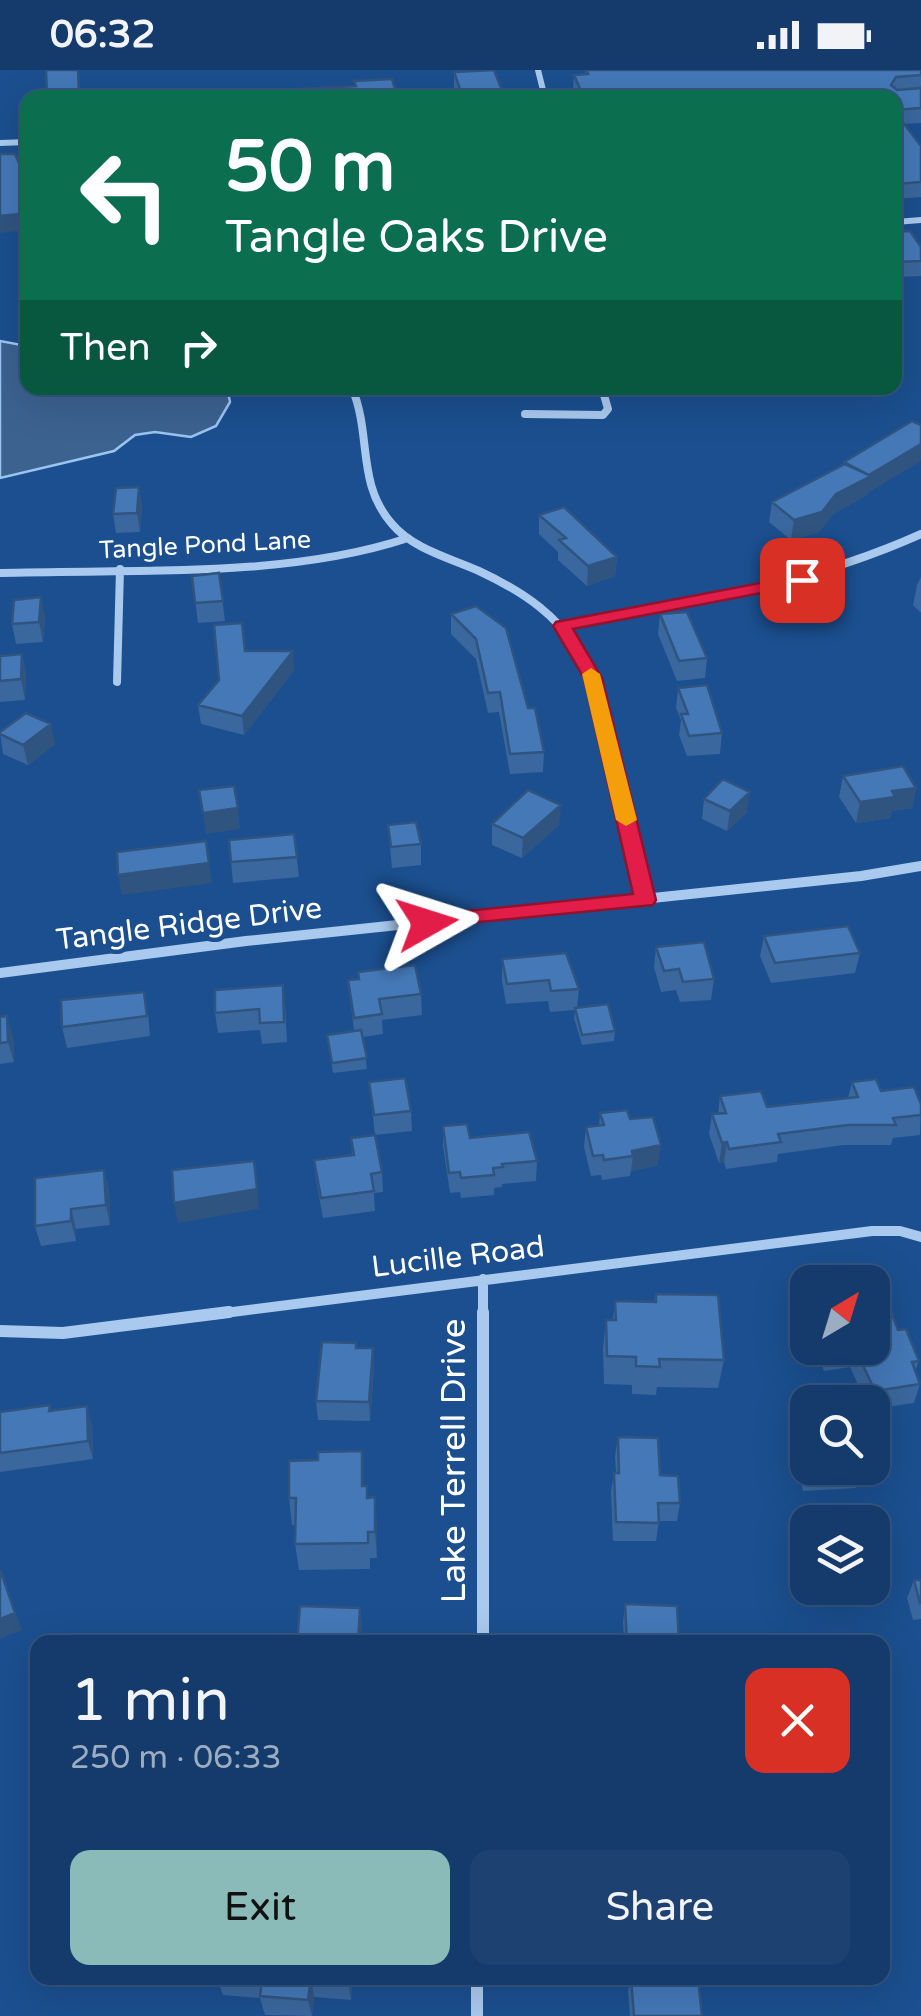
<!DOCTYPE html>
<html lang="en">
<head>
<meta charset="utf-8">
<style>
	body { margin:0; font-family:"Varela Round",sans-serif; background:#1d4271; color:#f1f3f6; height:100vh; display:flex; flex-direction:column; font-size:38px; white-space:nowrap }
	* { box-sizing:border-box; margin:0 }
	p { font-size:32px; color:#9dadc1 }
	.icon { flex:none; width:55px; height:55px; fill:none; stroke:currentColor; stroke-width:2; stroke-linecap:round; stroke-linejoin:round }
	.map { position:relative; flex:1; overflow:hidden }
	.side { position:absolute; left:30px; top:1565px; width:860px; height:350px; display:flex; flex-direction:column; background:#143b6b; border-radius:20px; box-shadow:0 10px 40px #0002,0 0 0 2px #33557e }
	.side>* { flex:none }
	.hud { position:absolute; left:20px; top:20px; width:882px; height:305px; border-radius:20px; box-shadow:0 10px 40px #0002,0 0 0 2px #33557e; background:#0b6e4f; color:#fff; overflow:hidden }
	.needle { width:65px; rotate:38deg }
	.tools { position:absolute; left:790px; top:1195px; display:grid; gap:20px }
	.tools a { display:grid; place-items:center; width:100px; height:100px; border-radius:20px; background:#143b6b; box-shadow:0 10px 40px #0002,0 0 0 2px #33557e; font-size:50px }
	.pin { position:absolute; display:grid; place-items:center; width:85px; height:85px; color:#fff; margin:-42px; border-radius:20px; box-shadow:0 5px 15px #0006 }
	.me { position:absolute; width:110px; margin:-55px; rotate:84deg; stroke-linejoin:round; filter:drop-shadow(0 0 8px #0008) }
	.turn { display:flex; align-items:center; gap:35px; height:210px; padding:0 40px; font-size:45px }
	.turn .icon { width:130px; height:130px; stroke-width:2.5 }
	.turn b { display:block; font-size:70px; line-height:85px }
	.then { display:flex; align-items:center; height:95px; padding:0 40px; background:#0003; gap:20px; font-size:38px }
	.round { display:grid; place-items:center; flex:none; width:105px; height:105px; border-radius:20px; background:#1d4271 }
	.summary { display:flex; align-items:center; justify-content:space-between; height:170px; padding:0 40px }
	h1 { font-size:60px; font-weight:600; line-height:75px }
	.cta { display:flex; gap:20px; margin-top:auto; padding:20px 40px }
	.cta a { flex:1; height:115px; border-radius:20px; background:#8bbbb9; color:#111; font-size:40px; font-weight:600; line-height:115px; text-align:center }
	.cta a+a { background:#1d4271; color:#f1f3f6 }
	.status { display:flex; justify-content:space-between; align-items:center; height:70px; padding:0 50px; background:#143b6b; direction:ltr }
	.status svg { height:28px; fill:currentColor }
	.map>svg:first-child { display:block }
	.water { fill:#3c6290; stroke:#9cc4f0; stroke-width:2.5 }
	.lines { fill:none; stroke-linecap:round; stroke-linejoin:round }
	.street-far3 { stroke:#a9c9ee; stroke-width:6 }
	.street-far2 { stroke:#a9c9ee; stroke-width:8 }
	.street-far1 { stroke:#a9c9ee; stroke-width:10 }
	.street { stroke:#a9c9ee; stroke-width:12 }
	.wall { fill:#3a679d }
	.shaded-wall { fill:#305480 }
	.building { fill:#4478b7; stroke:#305480; stroke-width:2.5 }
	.route { fill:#e11d48; stroke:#92132f; stroke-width:2.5 }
	.slow { fill:#f59e0b }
	.labels { text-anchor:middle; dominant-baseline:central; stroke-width:9; stroke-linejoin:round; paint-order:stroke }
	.far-street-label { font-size:25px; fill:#fff; stroke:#1b4f8f }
	.street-label { font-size:30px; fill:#fff; stroke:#1b4f8f }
	.near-street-label { font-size:35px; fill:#fff; stroke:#1b4f8f }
</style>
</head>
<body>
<div class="status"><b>06:32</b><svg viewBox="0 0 49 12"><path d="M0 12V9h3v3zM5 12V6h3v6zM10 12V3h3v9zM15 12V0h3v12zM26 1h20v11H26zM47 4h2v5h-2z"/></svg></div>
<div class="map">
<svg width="921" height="1946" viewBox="0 0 921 1946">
	<rect width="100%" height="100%" fill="#1b4f8f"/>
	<path class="water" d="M0,271L27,276L28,318H227L230,332L216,356L191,367L155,362L135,365L114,381L0,408Z"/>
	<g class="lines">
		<path class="street-far3" d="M538,0L545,28
			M0,73L28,72
			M895,152L921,150"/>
		<path class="street-far2" d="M352,318C372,365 356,413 392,454C413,479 450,488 479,501C590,553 592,603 617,712
			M525,344L603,345L608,339L602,318
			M0,503C130,499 284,509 408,468
			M562,556C685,534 806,516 921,464
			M117,612L120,499"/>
		<path class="street-far1" d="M617,709L645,830
			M0,903L246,871L861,806L921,796
			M483,1209V1245
			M209,1245L872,1161H900L921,1167"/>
		<path class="street" d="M483,1242V1572
			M0,1261L63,1263L229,1242
			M477,1908V1946"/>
	</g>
	<path class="wall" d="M585,0H921V53L904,54L921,76V127L895,129V28H577L573,19L574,5L585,4Z
		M454,2L505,28H457L454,18Z
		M895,162L921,177V206L895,207Z
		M844,392L868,423L867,425L833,444L819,462L791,470L769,452L772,432L844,394Z
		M139,417L142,436L140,462L116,463L113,444Z
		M539,445L617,487L615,506L587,516L558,490V482L539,464Z
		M219,503L225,551L198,553L192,506Z
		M921,507V543L913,535L917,515Z
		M476,536L528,638L544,682L543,702L510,704L499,642L488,643L476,589L451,564V544Z
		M660,544L707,588L705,608L677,611L658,564Z
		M45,547L43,572L16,574L12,554Z
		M245,581L294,600L244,665L201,654L198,635Z
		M22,584L26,604L25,630L0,632V586Z
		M678,618L722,663L720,684L687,686L679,665L681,650L676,638Z
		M0,662L55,674L28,695L3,684Z
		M843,706L916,718L912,738L892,741L890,748L856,753L839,727Z
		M704,729L747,742L727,761L702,749Z
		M492,754L559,755L522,788L492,775Z
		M388,755L421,774V795L392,798Z
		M294,764L299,807L233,813L231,792Z
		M764,866L860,883L855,903L771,913L760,886Z
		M656,877L714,909L711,930L680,932L676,920L661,922L654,897Z
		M502,889L579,919L577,938L615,961L614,971L582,975L574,948L575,940L550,942L548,931L506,934L502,910Z
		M348,910L421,924L422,945L382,950L383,964L363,967L367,999L333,1003L327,965L354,961Z
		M285,935L287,972L262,974L260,960L218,963L215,943Z
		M148,942L150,966L67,978L62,957Z
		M0,947L13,966L14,992L0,994Z
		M369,1012L411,1041L412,1061L375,1065Z
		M852,1012L921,1034L920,1065L893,1068L891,1075H844L778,1084L777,1092L726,1099L724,1092L719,1093L709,1064L712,1044H718L720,1026L767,1037L848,1028Z
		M600,1043L630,1049L658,1095L631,1101L630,1106L602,1110L601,1105L591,1106L584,1077L586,1057L599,1056Z
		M443,1056L470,1068L537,1091L536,1111L502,1114V1117L494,1118V1125L461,1128L460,1122L450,1123L443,1076Z
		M351,1068L382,1102L383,1122L374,1123L375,1141L323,1148L316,1110L314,1090L352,1085Z
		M104,1100L109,1120L110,1155L76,1159V1171L41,1176L35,1156Z
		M656,1224L724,1290L718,1318L657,1317L656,1325L632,1324V1315L604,1314L603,1278L606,1250H613L615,1231L654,1232Z
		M898,1260L919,1291L915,1301L920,1314L914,1333L872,1339V1332H866L850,1297L824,1301L816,1278H872Z
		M356,1278L374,1298L370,1351L318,1350L316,1331Z
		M50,1335L51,1341L92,1355L93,1389L0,1402V1342Z
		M798,1357L862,1399L856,1418L803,1421L793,1376Z
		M618,1367L660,1405L680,1433L677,1451H659L656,1471H613L611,1421L614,1403H616L615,1386Z
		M367,1416L368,1428L377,1454V1488H370V1499L299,1500L295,1474V1455H292L289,1428Z
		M914,1510H921V1549L913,1550L907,1528Z
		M625,1534L679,1572H624L623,1552Z
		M217,1908H353L351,1930L314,1927L312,1946L265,1945L260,1928L223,1925Z
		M631,1908L702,1946H630L628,1921Z"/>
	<path class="shaded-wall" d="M28,143V160L0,163V146Z
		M921,374V391L868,423L867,425L833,444L819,462L791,470L794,450Z
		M139,417L142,436L140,462L137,443Z
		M617,487L615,506L587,516L588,496Z
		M41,527L45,547L43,572L39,552Z
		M293,581L294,600L244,665L242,646Z
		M22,584L26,604L25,630L21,609Z
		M51,654L55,674L28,695L23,675Z
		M916,718L912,738L892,741L890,748L856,753L860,732L892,721Z
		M750,722L747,742L727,761L730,741Z
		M561,735L559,755L522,788L523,768Z
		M238,738L240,759L206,764L203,743Z
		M209,793L212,813L122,825L118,805Z
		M7,946L13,966L14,992L8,972Z
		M727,1072L724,1092L719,1093L722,1073Z
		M661,1075L658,1095L631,1101L633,1086L632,1081Z
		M254,1091L259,1139L178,1153L174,1133Z
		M104,1100L109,1120L110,1155L106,1135Z
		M71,1139L76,1159V1171L71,1151Z
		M373,1278L374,1298L370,1351L369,1332Z
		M87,1336L92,1355L93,1389L88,1371Z
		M375,1427L377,1454V1488L375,1462Z
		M1,1502L22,1560L0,1569V1549Z
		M360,1538L362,1555L361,1572H358Z
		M311,1908L314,1927L312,1946L308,1930Z
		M349,1908H353L351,1930L348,1910Z"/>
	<path class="building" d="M46,0H78L79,26L47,28Z
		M494,0L505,28H463L454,2Z
		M586,0H921V5L896,7L891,15L897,20L921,18V38L895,40V28H584L574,5L588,4Z
		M392,9L398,28H136L356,16L354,11Z
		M895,42L921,76V112L895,114Z
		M0,84H15L28,113V143L0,146Z
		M910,161L921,177V191L895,192V162Z
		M912,351L921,355V374L869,405L844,392Z
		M845,394L871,406L836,424L822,442L794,450L772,432Z
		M139,417L137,443L113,444L116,418Z
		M564,437L617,487L588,496L559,470L566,468L539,445Z
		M219,503L223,531L195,533L192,506Z
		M41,527L39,552L12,554L14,530Z
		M476,536L506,558L528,638H535L544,682L510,684L500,622L488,623L476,569L451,544Z
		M687,542L707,588L679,591L660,544Z
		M242,553L245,581H293L242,646L198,635L219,610L214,555Z
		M22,584L21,609L0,611V586Z
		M707,615L722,663L689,666L681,644H688L678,618Z
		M26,643L51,654L23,675L0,664V662Z
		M903,696L916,718L892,721L895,727L860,732L843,706Z
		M723,709L750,722L730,741L704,729Z
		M234,716L238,738L203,743L199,720Z
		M528,720L561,735L523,768L492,754Z
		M416,752L421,774L391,777L388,755Z
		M294,764L297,787L231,792L229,770Z
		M206,771L209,793L118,805L117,782Z
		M848,856L860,883L775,893L764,866Z
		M704,872L714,909L683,912L679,899L664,901L656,877Z
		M566,883L579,919L551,921L549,910L507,914L502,889Z
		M415,895L421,924L379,929L382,944L354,948L348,910L359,909L358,902Z
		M283,915L284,952L260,953L259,939L215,943V920Z
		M144,922L147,946L62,957L61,930Z
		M608,934L615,961L582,965L575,938Z
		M7,946L8,972L0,973V947Z
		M361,960L367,988L332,993L327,965Z
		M405,1008L411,1041L374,1045L369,1012Z
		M876,1009L881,1021L914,1017L921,1034V1045L893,1048L896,1055H848L778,1064L781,1072L729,1079L727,1072L722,1073L712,1044L726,1043L720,1026L761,1021L767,1037L858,1027L852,1012Z
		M627,1040L630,1049L653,1047L661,1075L632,1081L633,1086L604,1090L603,1085L593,1086L586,1057L604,1055L600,1043Z
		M467,1054L470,1068L529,1062L537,1091L502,1094L503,1097L493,1098L494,1105L461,1108L460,1102L449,1103L443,1056Z
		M375,1065L382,1102L371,1104L374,1121L321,1128L314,1090L354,1085L351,1068Z
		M254,1091L257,1119L174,1133L172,1100Z
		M104,1100L106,1135L71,1139V1151L35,1156V1108Z
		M656,1224L718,1225L724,1290L659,1289L660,1297L636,1296V1287L607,1286L606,1250H616L615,1231L656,1232Z
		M890,1239L898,1260L906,1259L919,1291L912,1292L920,1314L875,1321L855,1278L829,1281L828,1278H872V1241Z
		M322,1272L356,1273V1278H373L369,1332L316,1331Z
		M50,1335L49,1341L87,1336L88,1371L0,1383V1342Z
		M808,1356V1398H861L862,1399L808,1403L798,1357Z
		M618,1367L658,1368L660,1405L678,1406L680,1433H658L659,1453L616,1452L614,1403H619Z
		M362,1381V1416H367V1428L375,1427V1462H368V1473L295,1474L296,1428H289V1391L318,1390V1382Z
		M1,1502L15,1543L0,1549V1503Z
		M914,1510H921V1533H920Z
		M625,1534L677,1536L679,1572H627Z
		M300,1536L360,1538L358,1572H297Z
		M868,1568L869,1572H823Z
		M243,1908H311L308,1930L260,1926L262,1909Z
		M314,1908H349L348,1910Z
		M631,1908H698L702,1946H634Z"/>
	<path class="route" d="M802,505L808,507V514L573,559L602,608L656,830L653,835L420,858L417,853L427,845L633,824L584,608L553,556L556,552Z"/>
	<path class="slow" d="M591,598L600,604L637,750L626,756L616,750L582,604Z"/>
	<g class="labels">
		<g class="far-street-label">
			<text transform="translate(205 475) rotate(-3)">Tangle Pond Lane</text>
		</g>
		<g class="street-label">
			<text transform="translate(189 854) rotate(-7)">Tangle Ridge Drive</text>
			<text transform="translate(458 1187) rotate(-7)">Lucille Road</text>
		</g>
		<g class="near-street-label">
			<text transform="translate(454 1391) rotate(-90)">Lake Terrell Drive</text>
		</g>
	</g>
</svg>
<div class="tools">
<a><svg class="needle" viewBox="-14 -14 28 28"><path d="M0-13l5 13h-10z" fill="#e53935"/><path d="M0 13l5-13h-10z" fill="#9dadc1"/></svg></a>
<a><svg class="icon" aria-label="search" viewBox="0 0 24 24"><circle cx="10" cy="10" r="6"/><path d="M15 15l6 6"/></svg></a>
<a><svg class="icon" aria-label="layers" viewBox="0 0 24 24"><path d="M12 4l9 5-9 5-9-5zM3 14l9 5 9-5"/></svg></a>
</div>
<div class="pin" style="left:802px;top:510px;background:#d93025"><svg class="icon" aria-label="arrive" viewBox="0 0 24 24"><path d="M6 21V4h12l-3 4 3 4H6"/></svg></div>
<svg class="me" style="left:427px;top:853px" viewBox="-20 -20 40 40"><path d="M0-17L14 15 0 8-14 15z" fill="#e11d48" stroke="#fff" stroke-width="4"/></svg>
<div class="hud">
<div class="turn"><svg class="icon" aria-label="left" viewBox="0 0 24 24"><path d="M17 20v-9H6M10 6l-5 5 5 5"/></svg><div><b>50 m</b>Tangle Oaks Drive</div></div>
<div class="then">Then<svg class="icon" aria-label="right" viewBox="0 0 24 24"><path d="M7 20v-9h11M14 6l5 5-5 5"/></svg></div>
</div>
<section class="side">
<div class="summary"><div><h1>1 min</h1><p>250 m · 06:33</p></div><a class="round" style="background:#d93025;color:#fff"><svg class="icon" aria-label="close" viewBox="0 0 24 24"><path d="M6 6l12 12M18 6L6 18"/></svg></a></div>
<div class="cta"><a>Exit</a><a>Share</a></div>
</section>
</div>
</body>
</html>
